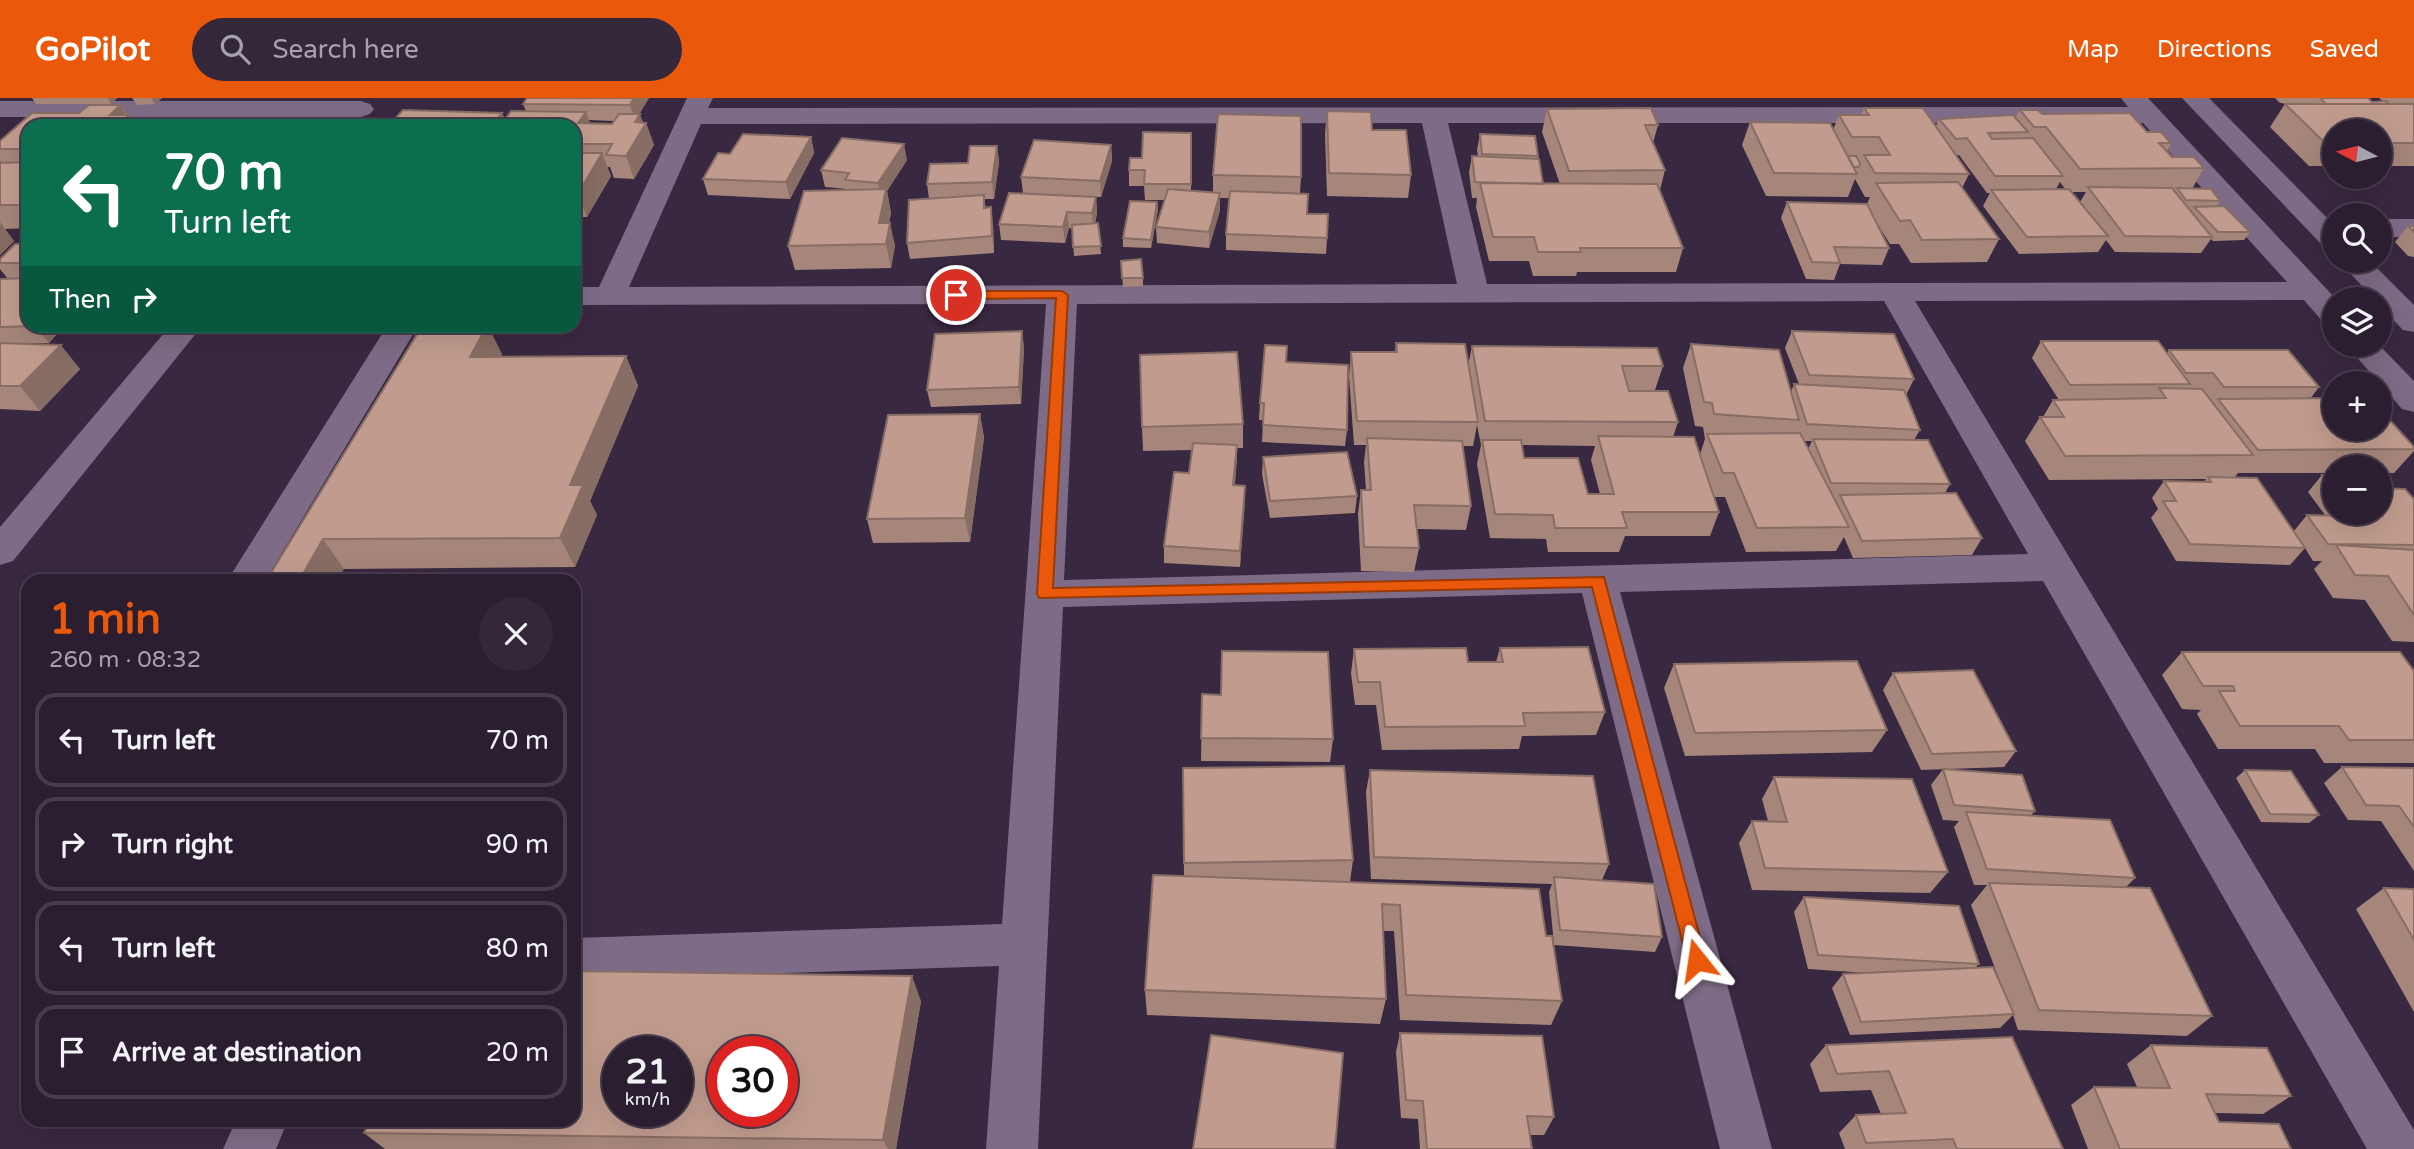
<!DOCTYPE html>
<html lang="en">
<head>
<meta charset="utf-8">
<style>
	body { margin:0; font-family:"Varela Round",sans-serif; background:#332739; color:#f1f3f6; height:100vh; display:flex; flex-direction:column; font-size:26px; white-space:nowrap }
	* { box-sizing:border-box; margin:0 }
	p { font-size:23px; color:#a6a2ab }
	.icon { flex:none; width:38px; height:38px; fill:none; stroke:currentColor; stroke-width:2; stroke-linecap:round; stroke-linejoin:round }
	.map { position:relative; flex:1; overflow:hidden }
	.side { position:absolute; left:21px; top:476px; width:560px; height:553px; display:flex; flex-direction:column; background:#2b1e31; border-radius:21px; box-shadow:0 7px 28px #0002,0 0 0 2px #473c4d }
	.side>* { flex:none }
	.guide { position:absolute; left:21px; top:21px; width:560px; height:214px; border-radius:21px; box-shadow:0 7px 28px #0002,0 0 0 2px #473c4d; background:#0b6e4f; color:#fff; overflow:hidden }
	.needle { width:46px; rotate:277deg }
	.buttons { position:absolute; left:2322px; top:21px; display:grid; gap:14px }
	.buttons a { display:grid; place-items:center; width:70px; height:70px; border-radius:50%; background:#2b1e31; box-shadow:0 7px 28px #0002,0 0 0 2px #473c4d; font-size:35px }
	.speed { position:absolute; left:602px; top:938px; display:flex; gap:14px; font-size:35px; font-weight:700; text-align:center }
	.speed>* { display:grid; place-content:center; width:91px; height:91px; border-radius:50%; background:#2b1e31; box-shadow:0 7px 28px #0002,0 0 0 2px #473c4d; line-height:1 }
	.speed small { font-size:18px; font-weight:400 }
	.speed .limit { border:10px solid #d22; background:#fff; color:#111 }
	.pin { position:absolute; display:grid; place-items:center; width:60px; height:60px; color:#fff; margin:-30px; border:4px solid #fff; border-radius:50%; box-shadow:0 2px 7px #0007 }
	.me { position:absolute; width:77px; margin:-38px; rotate:345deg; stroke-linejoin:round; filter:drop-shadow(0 0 5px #0008) }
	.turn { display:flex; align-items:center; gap:24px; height:147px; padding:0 28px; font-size:32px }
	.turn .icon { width:91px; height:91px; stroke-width:2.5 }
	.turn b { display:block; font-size:49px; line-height:60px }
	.then { display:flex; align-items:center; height:66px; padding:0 28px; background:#0003; gap:14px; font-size:26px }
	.round { display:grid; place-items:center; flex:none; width:74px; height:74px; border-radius:37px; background:#332739 }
	.overview { display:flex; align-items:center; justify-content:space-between; height:119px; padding:0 28px }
	h1 { font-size:42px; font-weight:700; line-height:52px; color:#ea580c }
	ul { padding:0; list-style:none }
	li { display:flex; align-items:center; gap:21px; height:94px; margin:0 14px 10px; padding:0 14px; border:4px solid #473c4d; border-radius:21px }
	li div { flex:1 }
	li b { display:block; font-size:26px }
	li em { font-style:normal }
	header { display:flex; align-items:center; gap:42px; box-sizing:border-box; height:98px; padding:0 35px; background:#ea580c; color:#fff }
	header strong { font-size:33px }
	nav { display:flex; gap:38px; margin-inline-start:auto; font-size:24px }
	.search { width:490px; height:63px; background:#332739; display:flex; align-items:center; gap:18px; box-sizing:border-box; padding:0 24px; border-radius:38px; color:#a6a2ab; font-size:26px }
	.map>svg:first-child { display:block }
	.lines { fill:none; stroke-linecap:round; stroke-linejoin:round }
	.minor { fill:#7e6b87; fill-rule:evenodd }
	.wall { fill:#a6867a; fill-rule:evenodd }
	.shaded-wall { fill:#876d63 }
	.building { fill:#c19c8e; stroke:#876d63; stroke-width:2; fill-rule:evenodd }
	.route { fill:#ea580c; stroke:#983908; stroke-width:2 }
</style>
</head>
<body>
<header>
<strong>GoPilot</strong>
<div class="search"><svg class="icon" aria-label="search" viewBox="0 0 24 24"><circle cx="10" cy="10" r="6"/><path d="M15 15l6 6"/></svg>Search here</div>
<nav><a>Map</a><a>Directions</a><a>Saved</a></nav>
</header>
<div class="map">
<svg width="2414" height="1051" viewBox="0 0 2414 1051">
	<rect width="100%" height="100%" fill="#392841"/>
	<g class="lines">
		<path class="minor" d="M687,0H713L708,10L2128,9L2121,0H2148L2336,201L2334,226L2323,224L2304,202L1915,203L2414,1032V1051H2367L2043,483L1620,494L1772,1051H1720L1582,495L1063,509L1038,1051H986L999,868L574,882V840L1002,826L1046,206L574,207V189H599ZM1422,25L1457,186L629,189L701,26ZM1448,25H2143L2287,184L1487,186ZM1884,203L2028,456L1064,482L1077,206Z
			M2182,0H2209L2334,127V152L2324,149Z
			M0,3H361L370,6L374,11L370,16L361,19H0Z
			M2380,121H2414V139H2380Z
			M2339,163H2370L2414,207V234L2403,232L2380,208V201H2374Z
			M170,228H202L13,463L0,467V429Z
			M387,228H418L265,483H227Z
			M2346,247H2379L2414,283V314L2402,311Z
			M236,1022H288L276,1051H223Z"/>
	</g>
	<path class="wall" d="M32,0H117L111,6H36Z
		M132,0H162L155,6L137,7Z
		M649,0L639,16L643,24L646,25L654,47L634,81L614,80L610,69H607L611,78L587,119H574V28H388L502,15L505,21L526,13L523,6ZM589,22L614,23L612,26L590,25Z
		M2275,0H2368L2372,4L2383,3L2379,0H2414V68H2380V33H2334V68H2309L2270,29L2285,6H2300L2299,5H2280Z
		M89,7H120L135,26L139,22H217L221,28H28V130L5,131L14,143L0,157V65H2L0,63V43L32,15H79Z
		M1864,10L1936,28L1939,21L2015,20L2020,12L2147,34L2171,45L2167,53L2172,59L2204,70L2192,91L2220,103L2217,108L2250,134L2244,142L2213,143L2211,141L2201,155L2115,154L2106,142L2098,154L2019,156L1983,108L1990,95H1987L1959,57H1956L1969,76L1962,90L1999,141L1987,164L1911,165L1899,146H1890L1876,124L1889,150L1882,167L1840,166L1834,182L1806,181L1781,120L1787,104L1867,106L1870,99H1865L1855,81L1848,99L1766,98L1742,47L1750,24L1833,32L1839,17H1861ZM2060,84L2065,91H2056ZM2072,94H2086L2080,104Z
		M1547,11L1658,27L1653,45L1665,72L1660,92L1683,150L1676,174H1577L1576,178H1533L1529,163H1489L1476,109L1477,100H1472L1469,74L1472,58H1478L1477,52L1480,36L1538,58L1543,86H1560L1542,34Z
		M1327,13L1372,32L1411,77L1408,100L1327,98L1325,36Z
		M1191,35V93L1213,95V77L1301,79L1300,95L1307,116L1327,140L1326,156L1226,152V136L1229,100H1220V112L1209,150L1157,145L1156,129L1165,102H1145L1144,88H1129V72L1142,60Z
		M811,39L814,55L790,101L708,97L703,81L730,56Z
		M1111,47L1112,63L1101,99H1096L1097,115L1095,126L1098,125L1101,156L1074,158L1072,131L1069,130L1065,145L1001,142L999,126L1023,95L1021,79Z
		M997,48L999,64L994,101H984L986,110L993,126L994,155L910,161L907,145L929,101L927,86L968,65Z
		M907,62L887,93L891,115L889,125L895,148L891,170L795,172L788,148L847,92V91L825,89L821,72Z
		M1157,104L1158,112L1151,150L1123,149V140Z
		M2408,128H2414V159L2408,158L2395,144Z
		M28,146V228H64L49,245H22L80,271L40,313L0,311V181H8L0,171V161Z
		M1121,163L1143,180V188L1123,189Z
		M1022,233L1024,250L1021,306L931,309L927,292Z
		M1792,233L1914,281L1906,297L1920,332L1914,342L1950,386L1945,395L1982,440L1972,457L1853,460L1844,439L1836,453L1746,454L1725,399H1714L1719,414L1710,438H1625L1619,454H1548L1546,441L1490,440L1477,366L1481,347L1477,327L1473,348H1463L1471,408L1466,432L1417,431L1419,450L1414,474L1361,473L1358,416L1361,392H1366L1364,364L1366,347H1354L1349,278L1351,254H1395L1396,245L1468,268L1472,248L1663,268L1655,292H1629V293L1678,324L1673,339L1700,356L1705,341L1703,329L1695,328L1683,270L1691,246L1791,294L1794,286H1799L1785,250ZM1804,343H1812L1808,351ZM1521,347L1595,348L1591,362L1600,396H1588L1524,360Z
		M2041,243L2167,255L2169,252L2319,289L2310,301L2414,349V353L2394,375H2380V369H2334V375H2238L2235,379L2293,434L2307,417H2325L2308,394L2322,377H2334V415H2380L2414,401V544L2392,543L2365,502L2333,500L2314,471L2322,463H2313L2305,450L2290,467L2176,463L2151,420L2158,411L2152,400L2164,383L2204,384L2206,381L2049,382L2025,343L2040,319H2043L2053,302H2059L2032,260Z
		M502,256L501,259L626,258L638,288L590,403L597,417L575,469L344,471L266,483Z
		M1286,264L1347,332L1345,348L1262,344L1263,322H1259L1260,305Z
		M980,316L984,340L970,444L873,445L867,421Z
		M1243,326V350H1237L1235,387L1245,388L1240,469L1164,465V448L1189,375L1192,352L1143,353L1142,329Z
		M1263,359L1357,398L1355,415L1270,420L1262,376Z
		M1500,550L1605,614L1596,637L1522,638L1519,651L1382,652L1376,607H1355L1351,575L1354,551L1468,564H1496Z
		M2182,554L2414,573V665H2324L2315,651H2218L2197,616L2201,612L2182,611L2162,577Z
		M1674,566L1887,632L1872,654L1685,658L1664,590Z
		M1893,575L2016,653L2004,669L1921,672L1883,592Z
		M1202,596L1333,641L1330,664L1201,663Z
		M2342,669L2414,670V773L2381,723L2348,722L2324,685Z
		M1183,670L1353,762L1350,784L1546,838L1562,903L1551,927L1400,922L1394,833H1383L1386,901L1380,926L1147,917L1145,892L1184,778Z
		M1943,671L2035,713L2031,717L2135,780L2126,789L2212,918L2187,938L2018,932L2013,917L2000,930L1850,937L1832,890L1843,876L1867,875L1808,871L1794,814L1804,799L1979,866L1975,870L2004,894L1971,807L1987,787H1974L1954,729L1959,723L1943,722L1931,687Z
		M1370,672L1609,766L1602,782L1662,839L1655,854L1554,847L1549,794L1552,786L1371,781L1366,694Z
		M2245,672L2319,717L2309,725L2261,724L2236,680Z
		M1774,679L1948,774L1930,795L1752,792L1739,745L1752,723H1768L1762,701Z
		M2384,790L2414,791V914L2356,811Z
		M921,903L896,1051H385L364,1035Z
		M1400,935L1554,1019L1544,1037H1530L1532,1051H1420L1418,1021L1401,1020L1396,954Z
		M2012,939L2063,1051H1845L1839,1035L1856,1017L1881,1016L1871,992L1820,994L1810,966L1826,947Z
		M2151,947L2291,998L2263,1016L2215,1015L2219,1024L2291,1051H2088L2071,1007L2094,989H2137L2127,966Z"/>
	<path class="shaded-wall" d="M108,0H117L111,6Z
		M151,0H162L155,6Z
		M634,0H649L635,23L630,7Z
		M120,7L127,18L129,17L136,28H117L110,17Z
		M586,14L594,37L578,25Z
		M502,15L507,28H492Z
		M640,16L644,28L646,25L654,47L634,81L626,58L635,24Z
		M217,22L221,28H211Z
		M811,39L814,55L790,101L786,84Z
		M904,46L907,62L887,93L891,115L885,146L879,125L881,102L878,85Z
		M1111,47L1112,63L1101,99L1100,83Z
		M997,48L999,64L994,101L992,84Z
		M602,55L611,78L587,119L578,96Z
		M1220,95V112L1209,150V134Z
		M1096,99L1097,115L1093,131L1092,115Z
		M1157,104L1158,112L1151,150V142Z
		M991,109L993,126L994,155L992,138Z
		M1067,114L1069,130L1065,145L1063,129Z
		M0,124L14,143L0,157Z
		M890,125L895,148L891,170L886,146Z
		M35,228H64L49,245Z
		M487,228H488L502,256L485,289L470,259Z
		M1022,233L1024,250L1021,306L1019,289Z
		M61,247L80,271L40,313L20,288Z
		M626,258L638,288L590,403L597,417L575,469L560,440L570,387Z
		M980,316L984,340L970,444L965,420Z
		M1237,347V363L1233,404V387Z
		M1245,388V405L1240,469V453Z
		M323,441L344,471L337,483H299Z
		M912,878L921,903L896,1051H888L883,1042Z"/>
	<path class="building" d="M527,0H634L630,7L523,6Z
		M2320,0H2368L2374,6H2326Z
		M2386,3L2389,6H2374L2372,4Z
		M2285,6H2414V45H2380V33H2334V45H2325Z
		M89,7H120L110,17H129L117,28H28V51H0V43L32,15H79Z
		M1651,10L1658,27H1645L1665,72L1569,73L1547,11Z
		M1864,10H1923L1969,76L1875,75L1864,57H1890L1879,39H1852L1839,17H1869Z
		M403,12L502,15L492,28H388Z
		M2020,12H2038L2042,16L2130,15L2147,34H2161L2171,45H2159L2172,59H2194L2204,70L2080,71L2046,29H2034Z
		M511,13L586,14L578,25L612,26L619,16H640L635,24L646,25L626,58L606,57L612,46H574V28H500Z
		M1327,13L1371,14L1372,32H1406L1411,77L1329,75Z
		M1218,16L1301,18V79L1213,77Z
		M2013,17L2028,34L1988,35L1992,41L2033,40L2063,78H1995L1967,40L1956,41L1939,21Z
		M139,22H217L211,28H133Z
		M1750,24L1830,25L1857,76L1774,75Z
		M1143,34L1191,35V86H1144L1145,72H1129L1130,60H1142Z
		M743,36L811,39L786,84L703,81L718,55L730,56Z
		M1480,36L1535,38L1538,58L1482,56Z
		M842,40L904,46L878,85L845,82L849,75L821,72Z
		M1034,42L1111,47L1100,83L1021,79Z
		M970,48H997L992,84L927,86L930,66L968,65Z
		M574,55H602L578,96H574Z
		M1472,58L1539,61L1543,86L1475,84Z
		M1848,58H1856L1860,65L1859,69H1854Z
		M28,64V107H0V65Z
		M1958,84L1999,141L1922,142L1910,122L1900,123L1876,85Z
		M1480,85L1657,86L1683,150H1580L1581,154H1538L1534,139H1493Z
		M2088,89L2172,90L2212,139L2125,138Z
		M2177,90L2211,91L2220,103L2186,102Z
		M886,91L879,125H890L886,146L788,148L804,93Z
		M1168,91L1220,95L1209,134L1156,129Z
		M2069,91L2108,138L2027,139L1991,92Z
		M1230,93L1308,96L1307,116H1328L1327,140L1226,136Z
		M1009,95L1096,99L1092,115L1067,114L1063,129L999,126Z
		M984,97V110L991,109L992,138L907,145L909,102Z
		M1130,103L1157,104L1151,142L1123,140Z
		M1787,104L1867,106L1889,150L1834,149L1840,165L1812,164Z
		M2224,108L2250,134H2218L2194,109Z
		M1098,125L1101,148L1073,149L1072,127Z
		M2408,128H2414V134Z
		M15,146H28V165H0V161Z
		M1141,161L1143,180H1122L1121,163Z
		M28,180V228H36L0,229V181Z
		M422,228H487L470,259L626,258L570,387H583L560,440L323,441L299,483H266Z
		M1022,233L1019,289L927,292L935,236Z
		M1792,233L1894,236L1914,281L1809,277Z
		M2041,243H2158L2190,286L2070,287Z
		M0,245L61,247L20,288H0Z
		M1396,245L1465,246L1478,324L1357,323L1351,254H1397Z
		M1691,246L1779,252L1799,322L1714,316L1712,305L1704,304Z
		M1265,247L1287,248L1286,264L1348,267L1347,332L1263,327L1264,305H1260Z
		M1472,248L1657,250L1663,268H1622L1629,293H1668L1678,324L1485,323Z
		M2169,252H2288L2319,289H2224L2213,275H2186Z
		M1237,254L1243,326L1142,329L1140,257Z
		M1794,286L1904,292L1920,332L1807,326Z
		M2159,290L2202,291L2253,357L2065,358L2040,319H2064L2053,302L2166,300Z
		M2334,300V331H2380V311L2414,349V351L2258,352L2218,301Z
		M980,316L965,420L867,421L888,317Z
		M1800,335L1849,429L1757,430L1734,375H1723L1707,336Z
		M1598,338L1694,339L1719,414H1622L1627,430H1555L1553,417L1495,416L1482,342H1521L1524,360H1578L1588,396H1614Z
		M1367,340L1462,343L1471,408L1414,407L1419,450L1364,449L1361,392H1371Z
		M1813,341L1928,342L1950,386L1831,385Z
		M1193,345L1237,347L1233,387L1245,388L1240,453L1164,448L1174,374L1189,375Z
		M1347,354L1357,398L1270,403L1263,359Z
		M2322,377H2334V393Z
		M2208,379L2257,380L2305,450L2190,446L2163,403H2176L2164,383L2211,384Z
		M2380,390L2405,391L2414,401V447L2328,446L2307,417L2353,418L2351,415H2380Z
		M1956,395L1982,440L1862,443L1840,397Z
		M2336,447L2414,452V517L2388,478L2355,477Z
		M1588,549L1605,614L1523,615L1525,628L1385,629L1380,584H1358L1354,551L1466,550L1468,564H1503L1500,550Z
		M1222,553L1328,554L1333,641L1201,640L1202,596L1221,597Z
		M2182,554H2400L2414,573V642H2349L2339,628H2240L2219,593H2235L2233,588H2203Z
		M1857,563L1887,632L1695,635L1674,566Z
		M1973,572L2016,653L1932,656L1893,575Z
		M1344,668L1353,762L1184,765L1183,670Z
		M2342,669L2414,670V729L2399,708L2366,707Z
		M1943,671L2022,677L2035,713L1954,707Z
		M1370,672L1593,678L1609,766L1374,759Z
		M2245,672L2291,673L2319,717L2270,716Z
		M1774,679L1912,681L1948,774L1765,770L1752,723L1787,724Z
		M1966,714L2110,722L2135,780L1987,771Z
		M1153,777L1539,791L1546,838H1552L1562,903L1406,897L1400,807L1382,806L1386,901L1145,892Z
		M1554,779L1654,786L1662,839L1560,832Z
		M1989,785L2150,790L2212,918L2039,912Z
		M2384,790L2414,791V842Z
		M1804,799L1959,808L1979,866L1818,857Z
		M1993,869L2014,916L1861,924L1843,876Z
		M574,873L912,878L883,1042L364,1035L370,1022H574ZM618,954H677V1013H618ZM723,954H782V1013H723Z
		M1400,935L1542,938L1554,1019L1527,1018L1532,1051H1427L1423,1003L1406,1002Z
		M1211,937L1343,955L1335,1051H1193Z
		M2012,939L2063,1051H1957L1953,1041L1866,1045L1856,1017L1906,1015L1889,973L1837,976L1826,947Z
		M2151,947L2267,950L2291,998L2206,996L2219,1024L2279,1026L2291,1051H2120L2094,989L2170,990Z"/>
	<path class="route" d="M1062,193L1068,197L1053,490L1604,479L1706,862L1704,868L1697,871L1690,868L1687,862L1592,489L1039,500L1037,496L1056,200L956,201L949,197L956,193Z"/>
</svg>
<div class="buttons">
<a><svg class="needle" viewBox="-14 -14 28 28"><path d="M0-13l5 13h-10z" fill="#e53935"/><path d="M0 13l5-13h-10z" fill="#a6a2ab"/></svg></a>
<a><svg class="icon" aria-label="search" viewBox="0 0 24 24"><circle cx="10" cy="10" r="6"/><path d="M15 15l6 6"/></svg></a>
<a><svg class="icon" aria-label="layers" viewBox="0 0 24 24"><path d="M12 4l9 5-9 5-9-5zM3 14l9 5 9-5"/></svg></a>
<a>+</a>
<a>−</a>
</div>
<div class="speed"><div>21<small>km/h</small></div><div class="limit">30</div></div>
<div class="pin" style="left:956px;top:197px;background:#d93025"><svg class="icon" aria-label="arrive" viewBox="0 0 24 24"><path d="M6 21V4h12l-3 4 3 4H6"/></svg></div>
<svg class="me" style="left:1697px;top:862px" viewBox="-20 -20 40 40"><path d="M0-17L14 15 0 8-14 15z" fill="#ea580c" stroke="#fff" stroke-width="4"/></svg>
<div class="guide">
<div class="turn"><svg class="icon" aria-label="left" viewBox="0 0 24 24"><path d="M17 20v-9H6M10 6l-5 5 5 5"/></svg><div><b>70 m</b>Turn left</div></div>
<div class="then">Then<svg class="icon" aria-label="right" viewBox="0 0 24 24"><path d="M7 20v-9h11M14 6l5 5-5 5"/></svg></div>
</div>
<section class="side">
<div class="overview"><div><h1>1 min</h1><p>260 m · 08:32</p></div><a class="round"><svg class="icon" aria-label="close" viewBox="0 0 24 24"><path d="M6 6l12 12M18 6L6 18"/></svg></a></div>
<ul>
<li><svg class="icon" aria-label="left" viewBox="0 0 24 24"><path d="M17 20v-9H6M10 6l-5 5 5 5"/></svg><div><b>Turn left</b></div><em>70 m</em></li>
<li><svg class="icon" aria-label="right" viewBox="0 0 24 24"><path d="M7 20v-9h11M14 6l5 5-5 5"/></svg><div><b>Turn right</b></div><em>90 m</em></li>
<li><svg class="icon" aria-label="left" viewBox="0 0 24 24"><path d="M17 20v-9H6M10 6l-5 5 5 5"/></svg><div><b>Turn left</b></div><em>80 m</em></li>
<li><svg class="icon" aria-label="arrive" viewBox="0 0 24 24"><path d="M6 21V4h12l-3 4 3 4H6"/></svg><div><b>Arrive at destination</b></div><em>20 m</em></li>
</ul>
</section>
</div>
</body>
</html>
